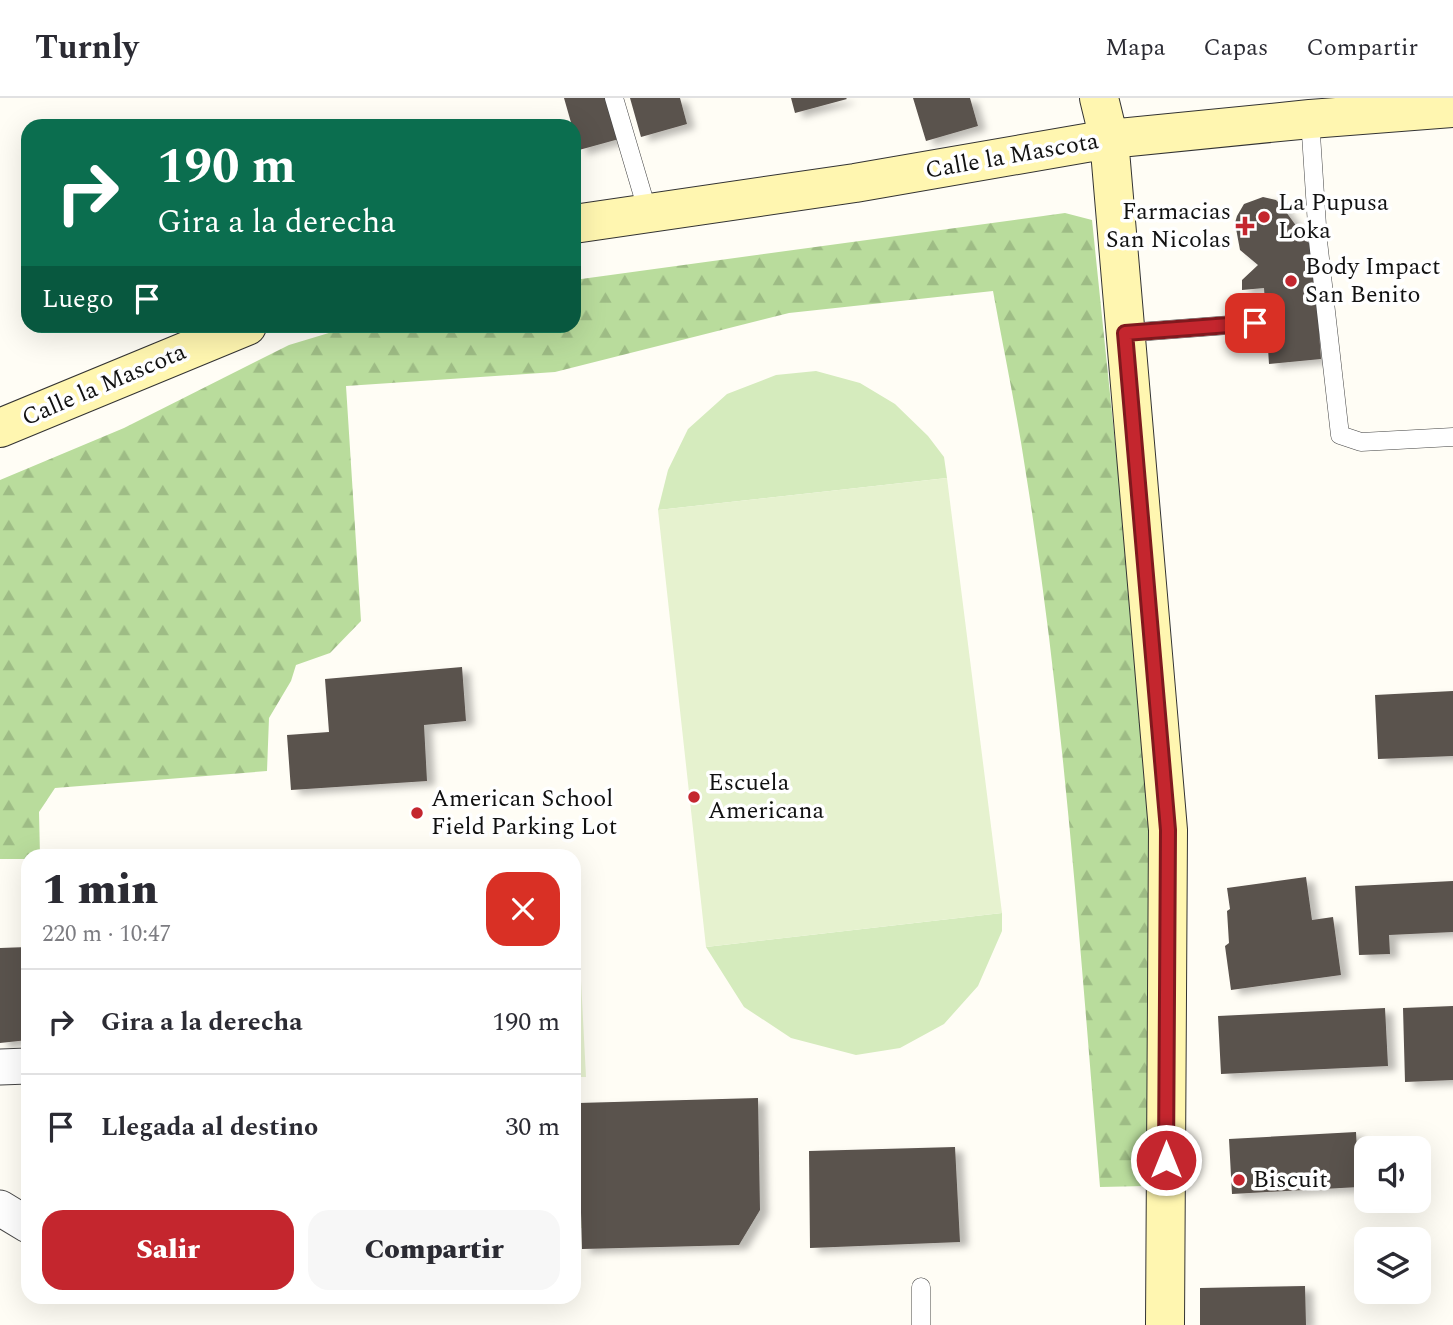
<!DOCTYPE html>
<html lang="es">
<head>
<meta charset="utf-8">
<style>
	body { margin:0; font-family:Spectral,serif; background:#f7f7f7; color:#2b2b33; height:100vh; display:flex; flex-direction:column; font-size:26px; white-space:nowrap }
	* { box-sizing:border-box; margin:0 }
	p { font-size:23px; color:#7c7c81 }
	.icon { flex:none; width:38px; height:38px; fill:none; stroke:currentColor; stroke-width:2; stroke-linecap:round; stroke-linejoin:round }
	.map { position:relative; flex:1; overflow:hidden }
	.details { position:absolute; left:21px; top:751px; width:560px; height:455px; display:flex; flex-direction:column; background:#fff; border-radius:21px; box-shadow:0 7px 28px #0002 }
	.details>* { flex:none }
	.banner { position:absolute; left:21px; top:21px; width:560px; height:214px; border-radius:21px; box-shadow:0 7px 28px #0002; background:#0b6e4f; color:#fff; overflow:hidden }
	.fabs { position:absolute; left:1354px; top:1038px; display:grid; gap:14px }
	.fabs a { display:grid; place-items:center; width:77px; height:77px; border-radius:14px; background:#fff; box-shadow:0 7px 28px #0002; font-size:35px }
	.pin { position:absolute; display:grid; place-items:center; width:60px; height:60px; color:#fff; margin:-30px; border-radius:14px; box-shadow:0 4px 10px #0006 }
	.me { position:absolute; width:77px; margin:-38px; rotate:0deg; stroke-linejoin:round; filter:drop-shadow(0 0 5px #0008) }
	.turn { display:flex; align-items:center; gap:24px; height:147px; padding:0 21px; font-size:32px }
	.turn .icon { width:91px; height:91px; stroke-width:2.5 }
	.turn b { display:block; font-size:49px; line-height:60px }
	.then { display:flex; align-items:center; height:66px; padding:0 21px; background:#0003; gap:14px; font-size:26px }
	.round { display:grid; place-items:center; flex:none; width:74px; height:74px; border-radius:21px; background:#f7f7f7 }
	.summary { display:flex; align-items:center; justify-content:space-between; height:119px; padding:0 21px }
	h1 { font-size:42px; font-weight:800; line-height:52px }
	.cta { display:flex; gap:14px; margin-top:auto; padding:14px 21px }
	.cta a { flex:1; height:80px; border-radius:21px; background:#c4262e; color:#fff; font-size:28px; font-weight:800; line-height:80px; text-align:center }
	.cta a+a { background:#f7f7f7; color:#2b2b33 }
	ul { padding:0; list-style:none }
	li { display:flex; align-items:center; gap:21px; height:105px; padding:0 21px; border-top:2px solid #e1e1e2 }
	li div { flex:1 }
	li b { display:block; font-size:26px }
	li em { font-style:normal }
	header { display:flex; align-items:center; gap:42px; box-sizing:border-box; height:98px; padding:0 35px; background:#fff; border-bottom:2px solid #e1e1e2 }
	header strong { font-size:33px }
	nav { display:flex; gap:38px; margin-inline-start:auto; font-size:24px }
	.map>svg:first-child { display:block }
	.grass { fill:#d5ebbd }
	.forest { fill:url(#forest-firs) }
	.pitch { fill:#e6f2cf }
	.building { fill:#5a524d; filter:url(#shadow) }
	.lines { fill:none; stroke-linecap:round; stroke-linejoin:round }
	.lane-casing { stroke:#444; stroke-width:19 }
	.street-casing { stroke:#444; stroke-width:37 }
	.secondary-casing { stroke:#333; stroke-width:40 }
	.lane { stroke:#fff; stroke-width:18 }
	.street { stroke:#fff; stroke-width:35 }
	.secondary { stroke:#fff6b0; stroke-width:38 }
	.route-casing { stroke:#7f191e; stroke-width:18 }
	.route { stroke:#c4262e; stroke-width:12 }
	.poi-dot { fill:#c4262e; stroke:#fff; stroke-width:2.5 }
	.labels { text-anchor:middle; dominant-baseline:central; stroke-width:7; stroke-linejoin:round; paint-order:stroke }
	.street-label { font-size:24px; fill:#111; stroke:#fff }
	.poi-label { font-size:24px; fill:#111; stroke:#fff; text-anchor:start }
</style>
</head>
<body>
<header>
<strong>Turnly</strong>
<nav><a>Mapa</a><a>Capas</a><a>Compartir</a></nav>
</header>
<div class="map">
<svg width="1453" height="1227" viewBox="0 0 1453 1227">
	<defs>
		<pattern id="forest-firs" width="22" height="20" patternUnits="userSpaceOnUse" patternTransform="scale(1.75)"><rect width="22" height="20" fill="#b9dc9c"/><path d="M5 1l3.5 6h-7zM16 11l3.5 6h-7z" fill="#9ebc85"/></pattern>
		<filter id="shadow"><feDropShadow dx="8" dy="4.5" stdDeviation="3.5" flood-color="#0004"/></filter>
	</defs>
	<rect width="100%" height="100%" fill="#fffdf5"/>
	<path class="grass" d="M816,273L860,285L895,306L928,338L944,359L947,380L658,412L668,372L688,331L727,296L776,277Z
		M1002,815V833L978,888L944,926L900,950L856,957L791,940L744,909L706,849Z"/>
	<path class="forest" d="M1065,115L1092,122L1152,702L1153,745L1146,1088L1100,1089C1080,851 1064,612 1026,376C1017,315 1004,254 993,193L789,215L555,274L346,288L361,523L330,555L296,567L291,583L269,620L267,673L55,690L39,714L40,758H28V761H0V382L124,330L289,247L352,228H574V182Z"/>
	<path class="pitch" d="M947,380L1002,815L706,849L658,412Z
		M574,863H580L586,979H574Z
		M574,996H580L578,1005L582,1130H574Z"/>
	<path class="building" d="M564,0H608L619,41L579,52L574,28H572Z
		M630,0H680L687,26L641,39Z
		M791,0H846L847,1L795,15Z
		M913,0H970L978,28L926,43Z
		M1263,99L1276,102L1281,107L1313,151L1321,261L1269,266L1264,190L1242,192V182L1258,167L1240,152L1235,125L1237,118L1244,106Z
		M462,569L466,623L424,627L427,683L291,692L287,637L329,634L325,581Z
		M1453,593V658L1378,661L1375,597Z
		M1306,779L1312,822L1333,819L1341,877L1231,892L1225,848L1229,845L1227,813L1230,811L1227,790Z
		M1453,783V834L1389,837L1390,856L1359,857L1355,788Z
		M28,849V942L0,945V850Z
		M1453,908V982L1405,984L1403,910Z
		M1385,910L1388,968L1221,976L1218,918Z
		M758,1000L760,1112L739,1147L582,1151L578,1005Z
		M1356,1034L1359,1089L1232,1096L1229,1041Z
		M955,1049L960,1144L810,1150L809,1053Z
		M1305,1188L1306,1227H1200V1190Z"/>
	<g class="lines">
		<g class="lane-casing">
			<path id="lane" d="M614,0L648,115
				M1310,21L1318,143L1340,337L1361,344L1453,339
				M1125,235L1255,225
				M921,1189V1227"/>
		</g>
		<g class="street-casing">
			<path id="street" d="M0,969L28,968
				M0,1110L28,1127"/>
		</g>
		<g class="secondary-casing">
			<path id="secondary" d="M1099,0L1109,41L1168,732L1165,1227
				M574,126L855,85L1109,41L1310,21L1453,10
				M0,330L247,228"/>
		</g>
		<use href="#lane" class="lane"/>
		<use href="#street" class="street"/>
		<use href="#secondary" class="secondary"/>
	</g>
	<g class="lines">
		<g class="route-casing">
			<path id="route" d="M1166,1062L1168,732L1125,235L1255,225"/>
		</g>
		<use href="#route" class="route"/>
	</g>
	<g class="poi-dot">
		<circle cx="1264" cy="119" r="7"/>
		<path d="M1241.5 117.5h7v7h7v7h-7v7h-7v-7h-7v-7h7z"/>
		<circle cx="1291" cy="183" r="7"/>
		<circle cx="694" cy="699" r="7"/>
		<circle cx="417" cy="715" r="7"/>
		<circle cx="1239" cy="1082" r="7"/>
	</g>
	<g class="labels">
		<g class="street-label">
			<text transform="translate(1012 58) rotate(-10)">Calle la Mascota</text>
			<text transform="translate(104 287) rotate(-23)">Calle la Mascota</text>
		</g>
		<g class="poi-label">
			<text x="1278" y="105">La Pupusa<tspan x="1278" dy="28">Loka</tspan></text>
			<text x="1231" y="114" text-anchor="end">Farmacias<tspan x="1231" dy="28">San Nicolas</tspan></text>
			<text x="1305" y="169">Body Impact<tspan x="1305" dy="28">San Benito</tspan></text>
			<text x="708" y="685">Escuela<tspan x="708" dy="28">Americana</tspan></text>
			<text x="431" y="701">American School<tspan x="431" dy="28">Field Parking Lot</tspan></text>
			<text x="1253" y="1082">Biscuit</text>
		</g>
	</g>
</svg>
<div class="fabs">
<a><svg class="icon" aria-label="sound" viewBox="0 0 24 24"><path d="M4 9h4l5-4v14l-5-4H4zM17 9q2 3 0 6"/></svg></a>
<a><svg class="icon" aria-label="layers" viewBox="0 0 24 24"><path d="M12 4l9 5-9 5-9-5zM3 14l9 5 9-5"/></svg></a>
</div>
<div class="pin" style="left:1255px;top:225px;background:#d93025"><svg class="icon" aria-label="arrive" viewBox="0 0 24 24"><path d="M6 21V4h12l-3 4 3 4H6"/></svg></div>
<svg class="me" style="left:1166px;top:1062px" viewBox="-20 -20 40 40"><circle r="17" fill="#c4262e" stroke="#fff" stroke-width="3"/><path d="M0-11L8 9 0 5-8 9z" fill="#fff"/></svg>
<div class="banner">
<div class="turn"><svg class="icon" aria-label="right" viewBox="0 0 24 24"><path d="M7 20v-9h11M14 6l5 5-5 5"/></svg><div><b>190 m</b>Gira a la derecha</div></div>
<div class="then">Luego<svg class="icon" aria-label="arrive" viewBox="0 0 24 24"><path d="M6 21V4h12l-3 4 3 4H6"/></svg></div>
</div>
<section class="details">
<div class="summary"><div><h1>1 min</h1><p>220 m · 10:47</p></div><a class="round" style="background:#d93025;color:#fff"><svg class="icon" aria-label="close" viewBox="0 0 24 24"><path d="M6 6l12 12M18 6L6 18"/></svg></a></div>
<ul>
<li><svg class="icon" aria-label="right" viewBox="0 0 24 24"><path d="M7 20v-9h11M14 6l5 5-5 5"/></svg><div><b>Gira a la derecha</b></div><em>190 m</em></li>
<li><svg class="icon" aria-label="arrive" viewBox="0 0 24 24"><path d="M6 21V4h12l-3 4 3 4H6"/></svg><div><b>Llegada al destino</b></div><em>30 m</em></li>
</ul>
<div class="cta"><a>Salir</a><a>Compartir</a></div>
</section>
</div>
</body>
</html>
